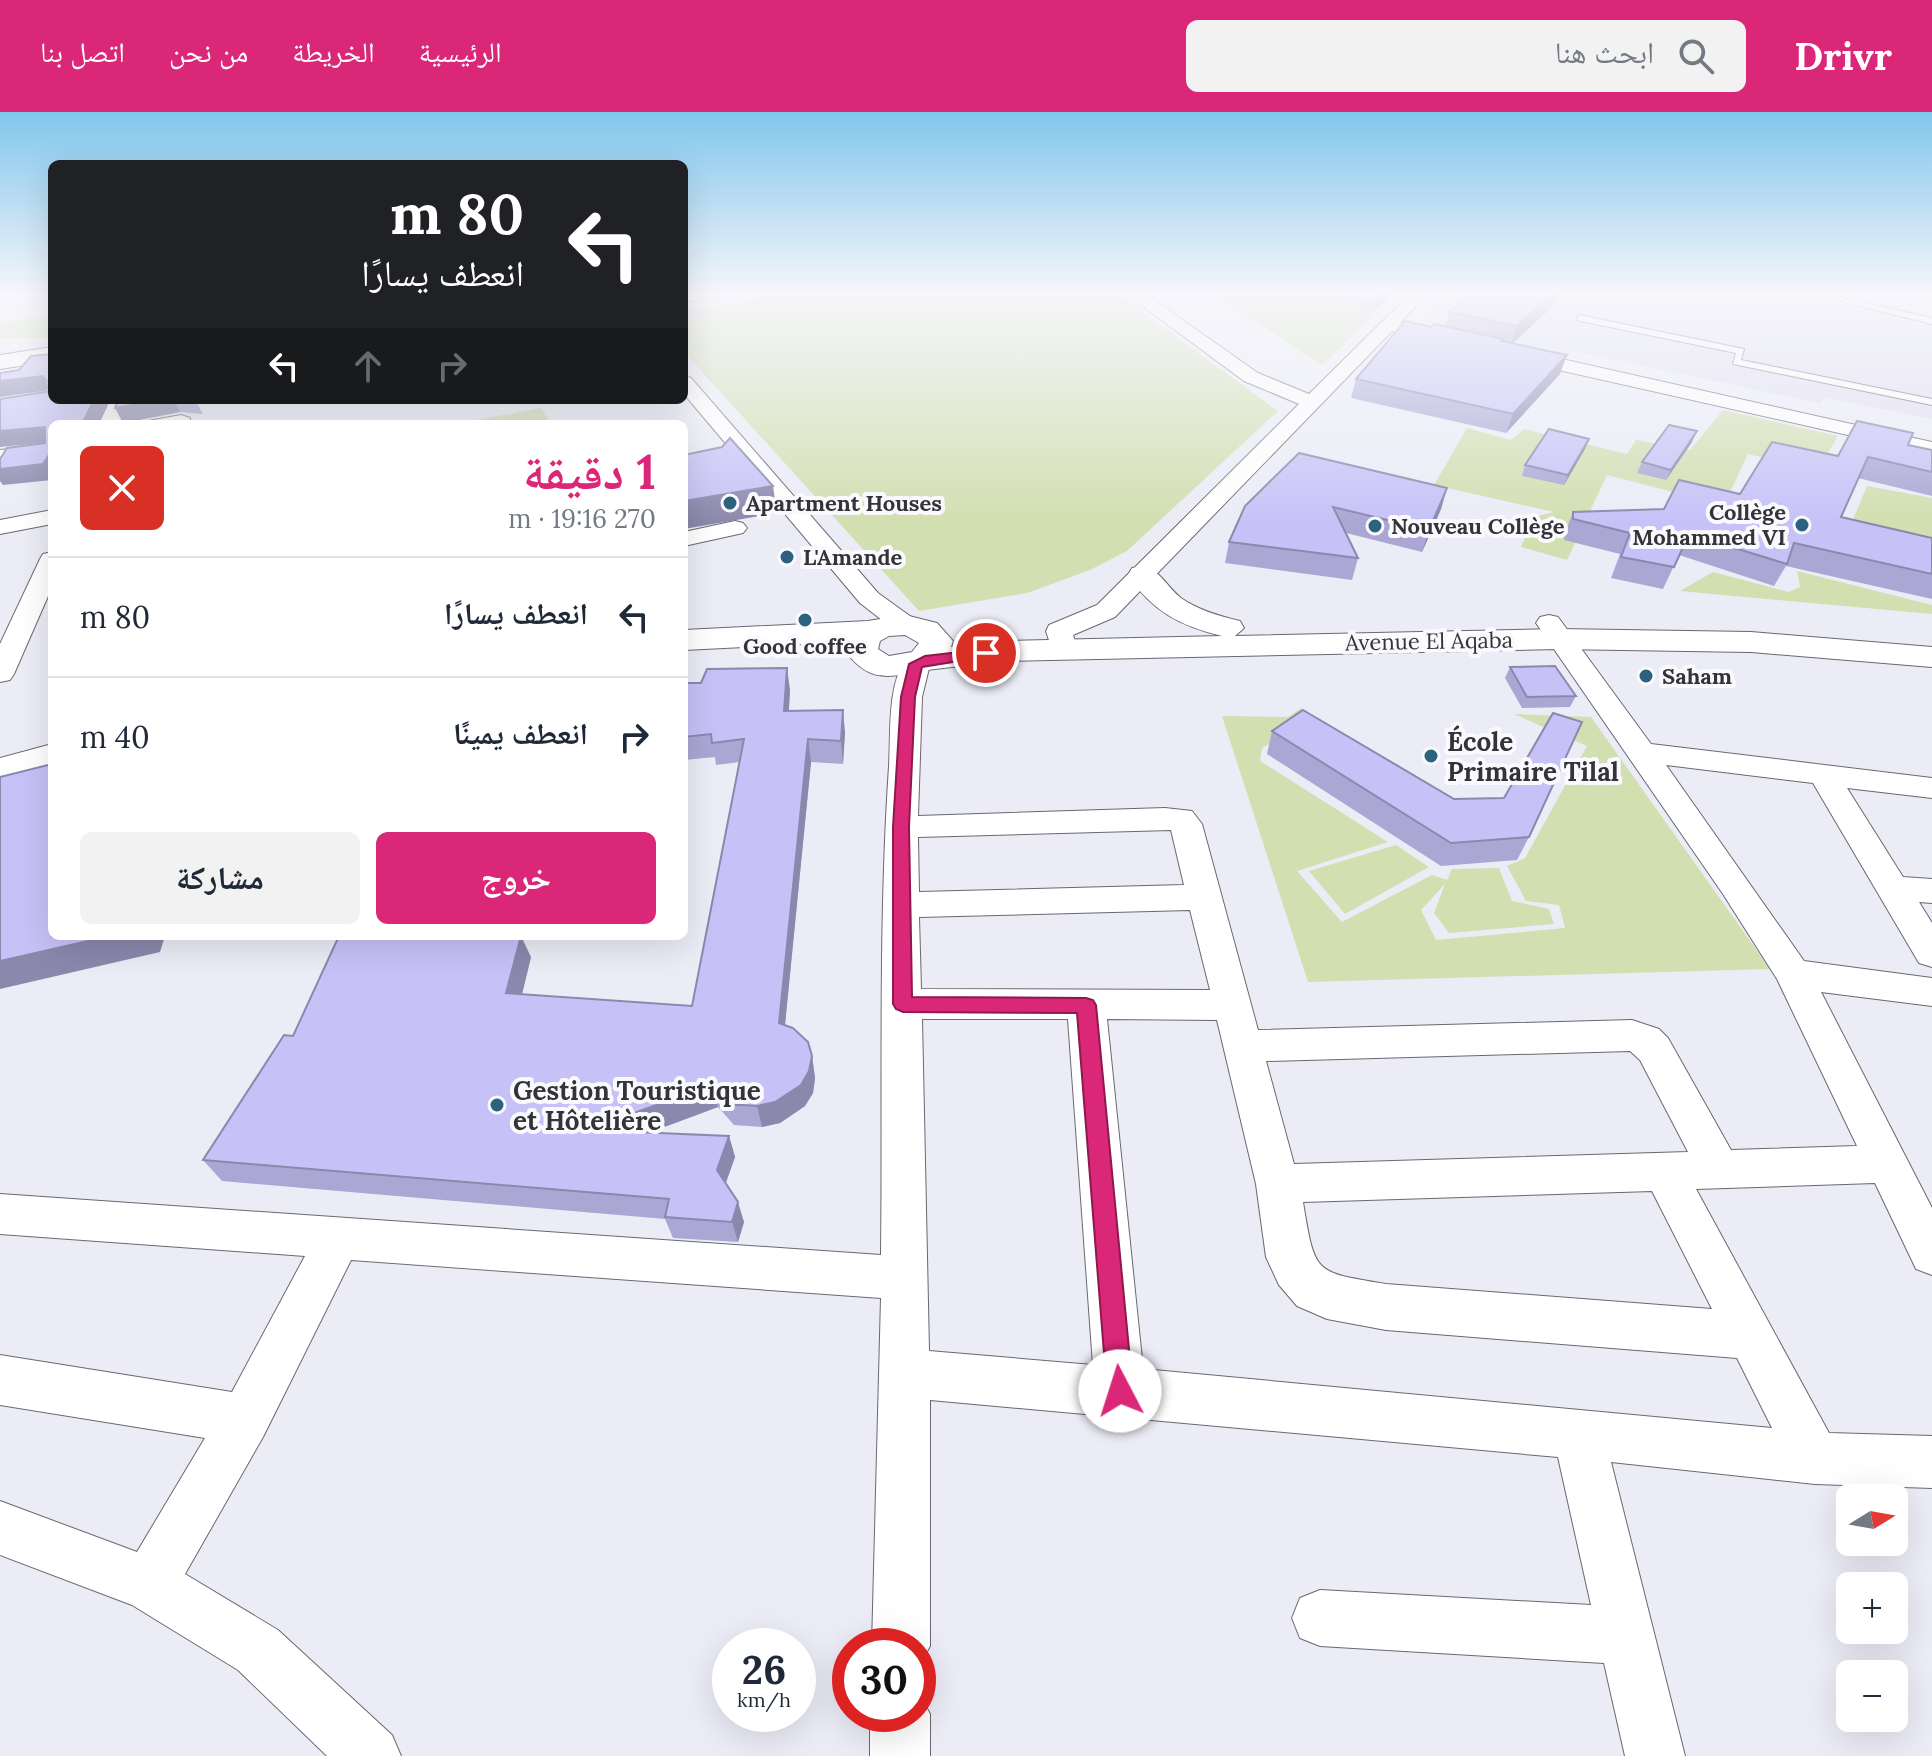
<!DOCTYPE html>
<html lang="ar">
<head>
<meta charset="utf-8">
<style>
	body { margin:0; font-family:Lora,"Noto Naskh Arabic",serif; background:#f2f2f3; color:#1f2937; direction:rtl; height:100vh; display:flex; flex-direction:column; font-size:30px; white-space:nowrap }
	* { box-sizing:border-box; margin:0 }
	p { font-size:26px; color:#747a83 }
	.icon { flex:none; width:44px; height:44px; fill:none; stroke:currentColor; stroke-width:2; stroke-linecap:round; stroke-linejoin:round }
	.map { position:relative; flex:1; overflow:hidden; direction:ltr }
	.details { position:absolute; left:48px; top:308px; width:640px; height:520px; display:flex; flex-direction:column; background:#fff; border-radius:12px; box-shadow:0 8px 32px #0002; direction:rtl }
	.details>* { flex:none }
	.top-card { position:absolute; left:48px; top:48px; width:640px; height:244px; border-radius:12px; box-shadow:0 8px 32px #0002; direction:rtl; background:#202124; color:#fff; overflow:hidden }
	.needle { width:52px; rotate:79deg }
	.tools { position:absolute; left:1836px; top:1372px; display:grid; gap:16px }
	.tools a { display:grid; place-items:center; width:72px; height:72px; border-radius:12px; background:#fff; box-shadow:0 8px 32px #0002; font-size:40px }
	.speed { position:absolute; left:712px; top:1516px; display:flex; gap:16px; font-size:40px; font-weight:700; text-align:center }
	.speed>* { display:grid; place-content:center; width:104px; height:104px; border-radius:50%; background:#fff; box-shadow:0 8px 32px #0002; line-height:1 }
	.speed small { font-size:20px; font-weight:400 }
	.speed .limit { border:12px solid #d22; background:#fff; color:#111 }
	.pin { position:absolute; display:grid; place-items:center; width:68px; height:68px; color:#fff; margin:-34px; border:4px solid #fff; border-radius:50%; box-shadow:0 2px 8px #0007 }
	.me { position:absolute; width:88px; margin:-44px; rotate:355deg; stroke-linejoin:round; filter:drop-shadow(0 0 6px #0008) }
	.turn { display:flex; align-items:center; gap:28px; height:168px; padding:0 32px; font-size:36px }
	.turn .icon { width:104px; height:104px; stroke-width:2.5 }
	.turn b { display:block; font-size:56px; line-height:68px }
	.lanes { display:flex; align-items:center; height:76px; padding:0 32px; background:#0003; justify-content:center; gap:40px; direction:ltr }
	.lanes .off { opacity:.35 }
	.round { display:grid; place-items:center; flex:none; width:84px; height:84px; border-radius:12px; background:#f2f2f3 }
	.headline { display:flex; align-items:center; justify-content:space-between; height:136px; padding:0 32px }
	h1 { font-size:48px; font-weight:700; line-height:60px; color:#db2777 }
	.cta { display:flex; gap:16px; margin-top:auto; padding:16px 32px }
	.cta a { flex:1; height:92px; border-radius:12px; background:#db2777; color:#fff; font-size:32px; font-weight:700; line-height:92px; text-align:center }
	.cta a+a { background:#f2f2f3; color:#1f2937 }
	ul { padding:0; list-style:none }
	li { display:flex; align-items:center; gap:24px; height:120px; padding:0 32px; border-top:2px solid #e0e1e3 }
	li div { flex:1 }
	li b { display:block; font-size:30px }
	li em { font-style:normal }
	header { display:flex; align-items:center; gap:48px; box-sizing:border-box; height:112px; padding:0 40px; background:#db2777; color:#fff }
	header strong { font-size:38px }
	nav { display:flex; gap:44px; margin-inline-start:auto; font-size:28px }
	.search { width:560px; height:72px; background:#f2f2f3; display:flex; align-items:center; gap:20px; box-sizing:border-box; padding:0 28px; border-radius:12px; color:#747a83; font-size:30px }
	.map>svg:first-child { display:block }
	.built { fill:#dfdef1 }
	.green { fill:#d2dfb1 }
	.lines { fill:none; stroke-linecap:round; stroke-linejoin:round }
	.lane-casing { stroke:#696872; stroke-width:2 }
	.street-casing { stroke:#696872; stroke-width:2 }
	.secondary-casing { stroke:#696872; stroke-width:2 }
	.lane { fill:#fff; fill-rule:evenodd }
	.street { fill:#fff; fill-rule:evenodd }
	.secondary { fill:#fff; fill-rule:evenodd }
	.wall { fill:#aaa7d4 }
	.shaded-wall { fill:#8b88ad }
	.building { fill:#c6c2f7; stroke:#8b88ad; stroke-width:2 }
	.route { fill:#db2777; stroke:#8e194d; stroke-width:2 }
	.poi-dot { fill:#2c627d; stroke:#fafafe; stroke-width:3 }
	.labels { text-anchor:middle; dominant-baseline:central; stroke-width:8; stroke-linejoin:round; paint-order:stroke }
	.far-poi-label { font-size:22px; font-weight:bold; fill:#343438; stroke:#fafafe; text-anchor:start }
	.far-street-label { font-size:22px; fill:#343438; stroke:#fafafe }
	.poi-label { font-size:26px; font-weight:bold; fill:#343438; stroke:#fafafe; text-anchor:start }
</style>
</head>
<body>
<header>
<strong>Drivr</strong>
<div class="search"><svg class="icon" aria-label="search" viewBox="0 0 24 24"><circle cx="10" cy="10" r="6"/><path d="M15 15l6 6"/></svg>ابحث هنا</div>
<nav><a>الرئيسية</a><a>الخريطة</a><a>من نحن</a><a>اتصل بنا</a></nav>
</header>
<div class="map">
<svg width="1932" height="1644" viewBox="0 0 1932 1644">
	<rect width="100%" height="100%" fill="#ececf7"/>
	<path class="built" d="M1450,181H1790L1932,214V307L1824,285L1821,291L1573,239L1565,243L1518,232L1511,234L1417,214Z"/>
	<path class="green" d="M790,181H1116L1278,299L1127,439L1090,458L1027,481L919,499L684,240V200Z
		M1213,181H1330L1376,200L1322,253Z
		M52,204L51,227H0V210Z
		M541,296L551,312H455Z
		M1723,298L1838,324L1818,358L1748,342L1724,393L1607,363L1567,448L1521,435L1534,405L1554,400L1434,373L1467,316L1511,328L1524,317L1627,342L1636,328L1690,338Z
		M1867,374L1932,386V433L1849,417Z
		M1797,459L1932,493V502L1680,479L1713,460L1789,480L1800,475Z
		M1301,596L1313,607L1262,636L1260,649L1388,730L1297,759L1342,810L1432,763L1447,768L1452,757L1499,756L1512,789L1549,797L1554,812L1449,821L1434,801L1445,772L1421,798L1436,828L1565,816L1559,793L1526,789L1507,754L1525,746L1587,634L1514,602L1591,605L1770,857L1308,870L1222,604L1288,605Z
		M1396,733L1429,755L1345,802L1309,759Z"/>
	<g class="lines">
		<g class="lane-casing">
			<path id="lane" d="M1807,181H1821L1932,206V212Z
				M1579,203L1744,237L1741,248L1932,287V293L1733,252L1736,241L1576,208Z
				M181,303L190,306V312H180V309L132,312Z"/>
		</g>
		<g class="street-casing">
			<path id="street" d="M684,181H726L718,186L684,190Z
				M1125,181H1144L1258,261L1309,282L1411,181H1428L1400,211L1454,223L1457,227L1448,232L1392,219L1115,505L1073,523L1078,538L1074,544L1064,546L1054,544L1046,519L1049,513L1097,493L1299,292L1244,269Z
				M1517,237L1932,330V342L1510,247L1508,243L1510,239Z
				M684,264L691,266L878,481L914,507L918,513L914,519H896L860,491L684,282Z
				M110,288H130L119,312H99Z
				M52,332V344L0,350V338Z
				M52,398V412L0,422V408Z
				M735,409L743,411L747,416L743,421L684,434V420Z
				M52,440V475L14,562L10,568L0,570V532L40,447L43,442Z
				M1549,503L1558,505L1651,632L1932,666V686L1847,676L1903,765L1932,767V791L1919,790L1932,811V855L1919,851L1813,671L1666,653L1804,849L1932,866V894L1821,880L1932,1096V1163L1916,1157L1875,1071L1696,1077L1829,1321L1932,1324V1376L1815,1372L1611,1350L1685,1644H1625L1604,1551L1320,1534L1300,1526L1292,1506L1300,1486L1320,1478L1591,1493L1558,1345L930,1288V1534L918,1556V1534H872L881,1186L351,1148L263,1325L185,1462L278,1518L392,1623L401,1644H327L238,1558L132,1493L0,1443V1389L137,1440L205,1326L0,1293V1243L232,1280L305,1144L0,1122V1082L881,1143C883,980 878,816 889,654C891,621 887,574 906,546L916,544L926,546L930,552L922,585L918,704L1165,696L1192,699L1202,712L1258,918L1632,908L1659,917L1668,926L1731,1038L1857,1034L1777,867L1723,782L1536,511L1540,505ZM1171,718L1184,773L919,780L918,725ZM1190,798L1210,878L921,877L919,805ZM922,907H1068L1093,1253L929,1239ZM1107,907L1217,908L1256,1072L1266,1145L1279,1173L1297,1194L1327,1207L1386,1218L1737,1246L1772,1316L1143,1257ZM1630,939L1640,948L1688,1040L1294,1052L1266,949ZM1652,1079L1712,1197L1386,1172C1314,1160 1315,1163 1303,1090Z
				M918,1580L930,1602V1644H870V1602H918Z"/>
		</g>
		<g class="secondary-casing">
			<path id="secondary" d="M52,235V249L0,257V243Z
				M1143,454C1160,458 1167,475 1181,486C1198,498 1219,504 1240,509L1244,516L1235,524L1558,517L1751,520L1932,535V555L1751,540L1558,537L1005,549C982,552 958,554 935,557C895,562 872,577 844,537L846,530L684,538V518L868,509L905,503L937,511L953,529L951,535L1005,529L1222,524C1180,514 1152,499 1128,463L1132,456ZM905,523L919,531L912,540L889,544L878,537L880,529L889,524Z
				M52,632V656L0,670V646Z"/>
		</g>
		<use href="#lane" class="lane"/>
		<use href="#street" class="street"/>
		<use href="#secondary" class="secondary"/>
	</g>
	<path class="wall" d="M1332,181H1394L1375,199Z
		M1567,181L1512,232L1560,262L1506,321L1351,286L1356,267L1431,215H1445L1449,200Z
		M118,288H217L197,291L203,302L180,300L123,311Z
		M1589,327L1585,337L1564,373L1522,364L1525,353Z
		M1692,330L1666,368L1637,361L1642,350Z
		M1908,333L1932,338V384L1858,366L1841,405L1932,426V487L1786,454L1774,474L1679,443L1663,477L1611,466L1620,442L1564,428L1565,421L1573,400L1664,397L1740,382L1837,344Z
		M1447,376L1441,397L1422,440L1346,421L1358,446L1352,468L1225,451L1229,430L1245,394Z
		M1510,555L1576,584L1570,595L1522,596L1505,566Z
		M684,571L790,578L789,599L845,620L843,652L811,650L785,913L812,944L815,966L813,981L805,994L780,1011L762,1015L734,1013L718,995L648,1021L729,1024L735,1045L726,1071L744,1110L738,1130L673,1126L665,1107L222,1069L203,1048L293,924L531,845L522,882L692,894L740,650L716,653L715,645L684,648Z
		M1272,619L1454,687L1529,725L1517,748L1441,754L1267,642Z"/>
	<path class="shaded-wall" d="M1384,181H1394L1375,199L1378,186Z
		M1554,181H1567L1511,233L1517,214Z
		M1567,243L1560,262L1506,321L1513,302Z
		M43,264L51,278L0,285V269Z
		M94,288H109L98,312H82Z
		M159,288H174L180,300L123,311L115,296Z
		M196,288H217L197,291Z
		M45,315L52,330L0,335V319Z
		M1697,319L1692,330L1666,368L1671,358Z
		M1589,327L1585,337L1564,373L1568,363Z
		M52,338V368L3,373L0,369V357Z
		M773,374L777,401L684,417V389Z
		M1447,376L1441,397L1422,440L1429,418Z
		M787,556L790,578L787,621L784,599Z
		M843,598L845,620L843,652L841,629Z
		M808,627L811,650L783,933L779,911Z
		M110,824H165L160,840L0,877V849Z
		M521,824L531,845L517,903L506,881Z
		M812,944L815,966L813,981L805,994L780,1011L762,1015L757,994Z
		M712,973L718,995L597,1040L587,1018Z
		M729,1024L735,1045L723,1078L717,1058Z
		M738,1090L744,1110L738,1130L732,1110Z"/>
	<path class="building" d="M1366,181H1384L1378,186Z
		M1474,181H1554L1517,214L1449,200Z
		M1405,209L1431,215L1434,212L1503,227L1501,229L1567,243L1513,302L1356,267Z
		M52,242V272L47,270L43,264L0,269V261L19,258L31,244Z
		M52,278V288H94L82,312H52V338L43,352L0,357V347L7,336L45,331V315L0,319V287L51,279Z
		M118,288H159L115,296Z
		M1857,309L1913,321L1908,333L1932,338V360L1868,345L1841,405L1932,426V462L1794,431L1787,452L1689,422L1674,455L1621,445L1630,421L1573,407V400L1664,397L1679,368L1740,382L1772,330L1838,344Z
		M1669,313L1697,319L1671,358L1642,350Z
		M1549,317L1589,327L1568,363L1525,353Z
		M730,326L773,374L684,389V343L722,335Z
		M1299,341L1447,376L1429,418L1333,395L1358,446L1229,430L1245,394Z
		M1555,554L1576,584L1527,585L1510,555Z
		M787,556L784,599L843,598L841,629L808,627L779,911L793,916L808,930L812,944L809,959L801,973L775,990L757,994L728,992L712,973L587,1018L729,1024L717,1058L738,1090L732,1110L665,1105L669,1087L203,1048L284,923L293,924L338,826L521,824L506,881L692,894L744,627L712,631L711,622L684,625V571H701L707,557Z
		M1303,598L1454,687L1504,686L1553,601L1582,610L1529,725L1451,731L1272,619Z
		M52,652V824H110L0,849V665Z"/>
	<linearGradient id="sky" x2="0" y2="1"><stop stop-color="#80c6ec"/><stop offset="0.44" stop-color="#f6f6fb"/><stop offset="1" stop-color="#f6f6fb" stop-opacity="0"/></linearGradient>
	<rect width="1932" height="411" fill="url(#sky)"/>
	<path class="route" d="M986,537L991,538V544L922,555L915,585L909,715L912,885L1086,886L1093,888L1096,893L1133,1279L1129,1288L1120,1292L1111,1288L1107,1279L1077,901L903,900L896,897L893,892V715L901,585L909,552L925,544Z"/>
	<g class="poi-dot">
		<circle cx="730" cy="391" r="8"/>
		<circle cx="1802" cy="413" r="8"/>
		<circle cx="1375" cy="414" r="8"/>
		<circle cx="787" cy="445" r="8"/>
		<circle cx="805" cy="508" r="8"/>
		<circle cx="1646" cy="564" r="8"/>
		<circle cx="1431" cy="644" r="8"/>
		<circle cx="497" cy="993" r="8"/>
	</g>
	<g class="labels">
		<g class="far-poi-label">
			<text x="746" y="391">Apartment Houses</text>
			<text x="1786" y="400" text-anchor="end">Collège<tspan x="1786" dy="25">Mohammed VI</tspan></text>
			<text x="1391" y="414">Nouveau Collège</text>
			<text x="803" y="445">L'Amande</text>
			<text x="805" y="534" text-anchor="middle">Good coffee</text>
			<text x="1662" y="564">Saham</text>
		</g>
		<g class="far-street-label">
			<text transform="translate(1429 529) rotate(-1)">Avenue El Aqaba</text>
		</g>
		<g class="poi-label">
			<text x="1447" y="629">École<tspan x="1447" dy="30">Primaire Tilal</tspan></text>
			<text x="513" y="978">Gestion Touristique<tspan x="513" dy="30">et Hôtelière</tspan></text>
		</g>
	</g>
</svg>
<div class="tools">
<a><svg class="needle" viewBox="-14 -14 28 28"><path d="M0-13l5 13h-10z" fill="#e53935"/><path d="M0 13l5-13h-10z" fill="#747a83"/></svg></a>
<a>+</a>
<a>−</a>
</div>
<div class="speed"><div>26<small>km/h</small></div><div class="limit">30</div></div>
<div class="pin" style="left:986px;top:541px;background:#d93025"><svg class="icon" aria-label="arrive" viewBox="0 0 24 24"><path d="M6 21V4h12l-3 4 3 4H6"/></svg></div>
<svg class="me" style="left:1120px;top:1279px" viewBox="-20 -20 40 40"><circle r="19" fill="#fff"/><path d="M0-13L10 11 0 6-10 11z" fill="#db2777"/></svg>
<div class="top-card">
<div class="turn"><svg class="icon" aria-label="left" viewBox="0 0 24 24"><path d="M17 20v-9H6M10 6l-5 5 5 5"/></svg><div><b>80 m</b>انعطف يسارًا</div></div>
<div class="lanes"><svg class="icon" aria-label="left" viewBox="0 0 24 24"><path d="M17 20v-9H6M10 6l-5 5 5 5"/></svg><svg class="icon off" aria-label="ahead" viewBox="0 0 24 24"><path d="M12 20V5M6 11l6-6 6 6"/></svg><svg class="icon off" aria-label="right" viewBox="0 0 24 24"><path d="M7 20v-9h11M14 6l5 5-5 5"/></svg></div>
</div>
<section class="details">
<div class="headline"><div><h1>1 دقيقة</h1><p>270 m · 19:16</p></div><a class="round" style="background:#d93025;color:#fff"><svg class="icon" aria-label="close" viewBox="0 0 24 24"><path d="M6 6l12 12M18 6L6 18"/></svg></a></div>
<ul>
<li><svg class="icon" aria-label="left" viewBox="0 0 24 24"><path d="M17 20v-9H6M10 6l-5 5 5 5"/></svg><div><b>انعطف يسارًا</b></div><em>80 m</em></li>
<li><svg class="icon" aria-label="right" viewBox="0 0 24 24"><path d="M7 20v-9h11M14 6l5 5-5 5"/></svg><div><b>انعطف يمينًا</b></div><em>40 m</em></li>
</ul>
<div class="cta"><a>خروج</a><a>مشاركة</a></div>
</section>
</div>
</body>
</html>
